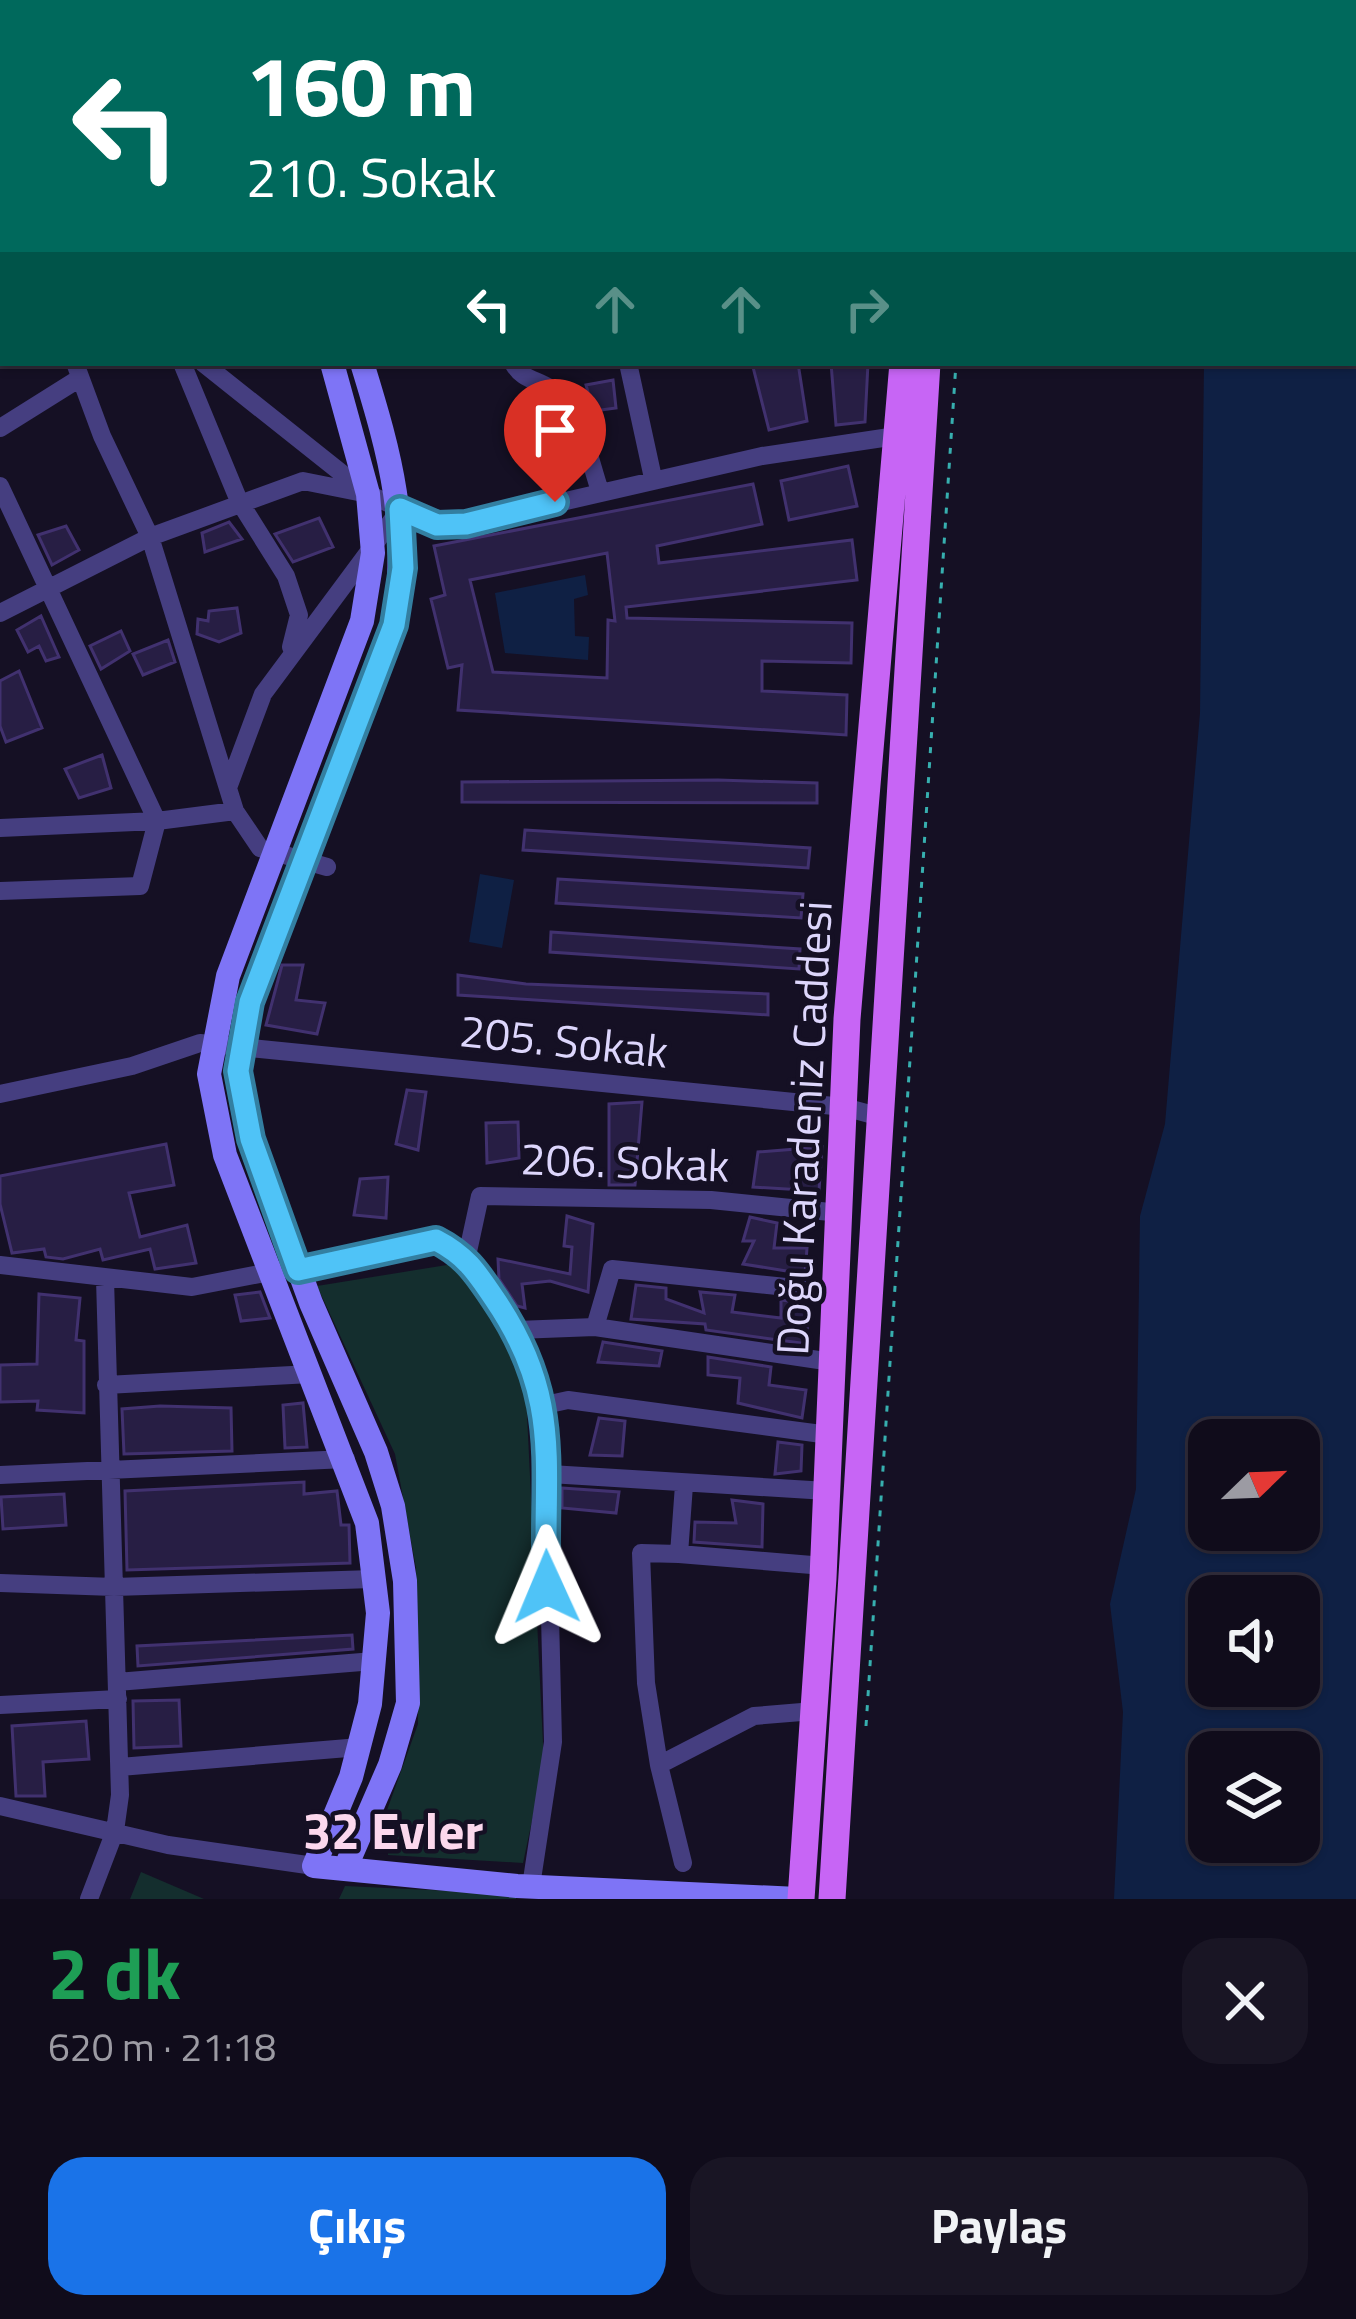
<!DOCTYPE html>
<html lang="tr">
<head>
<meta charset="utf-8">
<style>
	body { margin:0; font-family:"Titillium Web",sans-serif; background:#191524; color:#f1f3f6; height:100vh; display:flex; flex-direction:column; font-size:45px; white-space:nowrap }
	* { box-sizing:border-box; margin:0 }
	p { font-size:39px; color:#9c9ba3 }
	.icon { flex:none; width:66px; height:66px; fill:none; stroke:currentColor; stroke-width:2; stroke-linecap:round; stroke-linejoin:round }
	.map { position:relative; height:1899px; overflow:hidden }
	.panel { display:flex; flex-direction:column; background:#100c1b; flex:1 }
	.panel>* { flex:none }
	.hud { position:absolute; left:0px; top:0px; width:1356px; height:366px; box-shadow:0 3px 9px #0004,0 0 0 3px #302c3a; background:#00695c; color:#fff; overflow:hidden }
	.needle { width:78px; rotate:67deg }
	.controls { position:absolute; left:1188px; top:1419px; display:grid; gap:24px }
	.controls a { display:grid; place-items:center; width:132px; height:132px; border-radius:24px; background:#100c1b; box-shadow:0 3px 9px #0004,0 0 0 3px #302c3a; font-size:60px }
	.pin { position:absolute; display:grid; place-items:center; width:102px; height:102px; color:#fff; margin:-123px -51px; border-radius:50% 50% 50% 0; rotate:-45deg; box-shadow:0 0 12px #0007 }
	.pin .icon { rotate:45deg }
	.me { position:absolute; width:132px; margin:-66px; rotate:359deg; stroke-linejoin:round; filter:drop-shadow(0 0 9px #0008) }
	.turn { display:flex; align-items:center; gap:42px; height:252px; padding:0 48px; font-size:54px }
	.turn .icon { width:156px; height:156px; stroke-width:2.5 }
	.turn b { display:block; font-size:84px; line-height:102px }
	.lanes { display:flex; align-items:center; height:114px; padding:0 48px; background:#0003; justify-content:center; gap:60px; direction:ltr }
	.lanes .off { opacity:.35 }
	.round { display:grid; place-items:center; flex:none; width:126px; height:126px; border-radius:36px; background:#191524 }
	.overview { display:flex; align-items:center; justify-content:space-between; height:204px; padding:0 48px }
	h1 { font-size:72px; font-weight:700; line-height:90px; color:#1e9e55 }
	.primary-button { display:flex; gap:24px; margin-top:auto; padding:24px 48px }
	.primary-button a { flex:1; height:138px; border-radius:36px; background:#1a73e8; color:#fff; font-size:48px; font-weight:700; line-height:138px; text-align:center }
	.primary-button a+a { background:#191524; color:#f1f3f6 }
	.map>svg:first-child { display:block }
	.green { fill:#142e2e }
	.water { fill:#0f2044; fill-rule:evenodd }
	.building { fill:#271e44; stroke:#41316f; stroke-width:3; fill-rule:evenodd }
	.lines { fill:none; stroke-linecap:round; stroke-linejoin:round }
	.path { stroke:#37afaf; stroke-width:3; stroke-dasharray:6 9; stroke-linecap:butt }
	.street { stroke:#453e80; stroke-width:18 }
	.secondary { stroke:#7e74f6; stroke-width:24 }
	.primary { stroke:#c765f5; stroke-width:27 }
	.route-casing { stroke:#337fa1; stroke-width:30 }
	.route { stroke:#4fc3f7; stroke-width:21 }
	.labels { text-anchor:middle; dominant-baseline:central; stroke-width:9; stroke-linejoin:round; paint-order:stroke }
	.street-label { font-size:45px; fill:#ddd6fc; stroke:#151024 }
	.quarter-label { font-size:51px; font-weight:bold; fill:#fcd8ed; stroke:#151024 }
</style>
</head>
<body>
<div class="map">
<svg width="1356" height="1899" viewBox="0 0 1356 1899">
	<rect width="100%" height="100%" fill="#151024"/>
	<path class="green" d="M453,1264C491,1295 511,1348 526,1394L544,1764L523,1863L388,1855L386,1813L418,1724L416,1568L395,1454L317,1286Z
		M141,1872L204,1899H130Z
		M345,1886L517,1894L516,1899H339Z"/>
	<path class="water" d="M1232,0H1356V1899H1114L1123,1712L1110,1604L1136,1489L1140,1216L1165,1124L1200,713L1204,363H1353V3ZM1299,1440V1530H1209V1440ZM1209,1596H1299V1686H1209ZM1209,1752H1299V1842H1209Z
		M585,575L588,595L574,599L575,636L589,637L588,660L505,653L495,593Z
		M480,874L514,880L502,948L469,942Z"/>
	<path class="building" d="M752,363H798L807,421L769,430Z
		M831,363H868L865,422L836,425Z
		M613,380L616,408L593,411L586,385Z
		M848,466L857,506L789,520L781,481Z
		M753,484L762,524L657,546L659,563L852,540L857,580L626,607L627,618L852,623L851,663L762,661V691L847,695L846,735L458,710L462,665L448,668L431,599L445,595L434,546ZM607,553L615,621L608,620L607,678L493,672L470,580Z
		M319,518L333,547L293,562L275,534Z
		M229,522L242,539L205,552L202,533Z
		M66,526L79,550L52,565L38,535Z
		M237,608L241,633L219,642L197,634L198,619L208,621L209,611Z
		M41,616L59,657L46,661L39,646L28,652L17,630Z
		M121,631L130,651L101,669L90,646Z
		M168,640L175,662L143,675L133,654Z
		M19,671L42,728L6,742L0,726V681Z
		M102,755L111,788L79,798L65,769Z
		M718,780L817,783V803L462,802V782Z
		M525,830L810,848L808,868L523,850Z
		M558,879L803,894L801,918L556,903Z
		M551,932L800,949L799,969L550,952Z
		M282,965H303L296,1000L325,1003L317,1034L266,1025Z
		M458,975L526,984L768,994V1015L458,995Z
		M407,1090L426,1092L418,1150L396,1144Z
		M642,1102L635,1185H609V1104Z
		M518,1122L519,1158L487,1163L486,1123Z
		M166,1144L174,1185L129,1193L140,1237L187,1225L196,1263L155,1269L150,1249L103,1260L100,1249L63,1259L46,1257L44,1249L12,1253L0,1204V1176Z
		M822,1147L819,1191L753,1187L758,1152Z
		M388,1177L386,1218L354,1215L360,1179Z
		M567,1216L593,1224L588,1292L550,1281L522,1284L525,1308L517,1306L499,1279L498,1259L570,1274L572,1247L564,1246Z
		M750,1217L777,1223L774,1248H807L805,1274L743,1264L754,1241H743Z
		M636,1285L666,1288V1299L704,1313L700,1292L735,1295L732,1312L781,1318V1300L806,1303L808,1344L706,1330L705,1324L631,1319Z
		M260,1292L270,1318L241,1321L235,1295Z
		M39,1294L80,1298L76,1340L84,1341V1413L37,1410L38,1401L0,1402V1365L37,1364Z
		M603,1342L662,1351L659,1366L598,1362Z
		M708,1357L771,1367L769,1385L806,1390L802,1418L738,1403L740,1378L708,1375Z
		M303,1403L307,1447L285,1448L283,1405Z
		M160,1406L231,1408L232,1451L124,1454L122,1409Z
		M599,1418L625,1421L622,1456L590,1455Z
		M778,1442L802,1445L801,1471L775,1474Z
		M304,1482V1494L337,1491L341,1525H349L350,1563L127,1570L125,1491Z
		M562,1488L619,1492L616,1513L562,1508Z
		M64,1494L66,1525L3,1529L1,1497Z
		M732,1500L763,1504L762,1547L694,1542L695,1522L736,1523Z
		M352,1635L353,1649L138,1666L137,1646Z
		M179,1700L181,1746L134,1748L133,1701Z
		M86,1721L89,1759L43,1762L45,1796H16L12,1726Z"/>
	<g class="lines">
		<path class="path" d="M981,3V0
			M866,1726L956,363"/>
		<path class="street" d="M75,0L76,3
			M558,0V3
			M667,0V3
			M888,0L913,3
			M132,3L149,0
			M450,3L454,0
			M0,82L3,81
			M0,302L3,301
			M75,363L102,436L150,537L235,811L260,848L327,867
			M182,363L239,501L286,576L299,615L291,647
			M203,363L359,487
			M513,363C522,380 536,379 551,389C582,412 588,456 600,491
			M628,363L653,478
			M0,428L80,378
			M0,486L157,821L0,828
			M0,613L150,537L303,481L368,494L437,525L466,524L762,456L903,435
			M229,785L263,694L399,511
			M0,891L140,886L157,821L235,811
			M0,1094L132,1066L200,1043L844,1107L877,1116
			M467,1256L480,1196L711,1200L840,1213
			M0,1265L192,1287L436,1240L467,1256L517,1330L545,1405L553,1742L531,1886
			M595,1327L832,1362
			M517,1330L595,1327L612,1269L835,1292
			M106,1385L311,1374
			M545,1405L568,1400L829,1435
			M550,1474L827,1491
			M0,1475L346,1459
			M684,1485L679,1554L641,1553L646,1683L659,1765L754,1716L814,1711
			M679,1554L824,1566
			M0,1583L114,1587L373,1579
			M117,1682L374,1661
			M0,1705L118,1699
			M659,1765L683,1863
			M120,1767L360,1747
			M0,1806L168,1845L314,1866
			M89,1899L115,1831L120,1795L105,1279"/>
		<path class="secondary" d="M236,3L237,0
			M266,3V0
			M332,363L368,494L373,553L362,621L228,976L209,1074L225,1155L367,1523L378,1613L370,1704L351,1777L314,1866L517,1886L798,1899
			M345,1869L390,1765L408,1703L405,1581L393,1506L376,1452L311,1303L251,1139L238,1071L250,1002L394,625C410,526 391,457 362,363"/>
		<path class="primary" d="M919,3V0
			M953,3V0
			M801,1899L823,1578L847,1019L903,363
			M832,1899L927,363"/>
	</g>
	<g class="lines">
		<g class="route-casing">
			<path id="route" d="M547,1587C541,1471 566,1403 494,1298C476,1271 465,1255 436,1240L298,1270L251,1139L238,1071L250,1002L394,625L403,568L400,509L437,525L466,524L555,502"/>
		</g>
		<use href="#route" class="route"/>
	</g>
	<g class="labels">
		<g class="street-label">
			<text transform="translate(564 1040) rotate(6)">205. Sokak</text>
			<text transform="translate(803 1128) rotate(-87)">Doğu Karadeniz Caddesi</text>
			<text transform="translate(625 1161) rotate(2)">206. Sokak</text>
		</g>
		<g class="quarter-label">
			<text x="393" y="1830">32 Evler</text>
		</g>
	</g>
</svg>
<div class="controls">
<a><svg class="needle" viewBox="-14 -14 28 28"><path d="M0-13l5 13h-10z" fill="#e53935"/><path d="M0 13l5-13h-10z" fill="#9c9ba3"/></svg></a>
<a><svg class="icon" aria-label="sound" viewBox="0 0 24 24"><path d="M4 9h4l5-4v14l-5-4H4zM17 9q2 3 0 6"/></svg></a>
<a><svg class="icon" aria-label="layers" viewBox="0 0 24 24"><path d="M12 4l9 5-9 5-9-5zM3 14l9 5 9-5"/></svg></a>
</div>
<div class="pin" style="left:555px;top:502px;background:#d93025"><svg class="icon" aria-label="arrive" viewBox="0 0 24 24"><path d="M6 21V4h12l-3 4 3 4H6"/></svg></div>
<svg class="me" style="left:547px;top:1587px" viewBox="-20 -20 40 40"><path d="M0-17L14 15 0 8-14 15z" fill="#4fc3f7" stroke="#fff" stroke-width="4"/></svg>
<div class="hud">
<div class="turn"><svg class="icon" aria-label="left" viewBox="0 0 24 24"><path d="M17 20v-9H6M10 6l-5 5 5 5"/></svg><div><b>160 m</b>210. Sokak</div></div>
<div class="lanes"><svg class="icon" aria-label="left" viewBox="0 0 24 24"><path d="M17 20v-9H6M10 6l-5 5 5 5"/></svg><svg class="icon off" aria-label="ahead" viewBox="0 0 24 24"><path d="M12 20V5M6 11l6-6 6 6"/></svg><svg class="icon off" aria-label="ahead" viewBox="0 0 24 24"><path d="M12 20V5M6 11l6-6 6 6"/></svg><svg class="icon off" aria-label="right" viewBox="0 0 24 24"><path d="M7 20v-9h11M14 6l5 5-5 5"/></svg></div>
</div>
</div>
<section class="panel">
<div class="overview"><div><h1>2 dk</h1><p>620 m · 21:18</p></div><a class="round"><svg class="icon" aria-label="close" viewBox="0 0 24 24"><path d="M6 6l12 12M18 6L6 18"/></svg></a></div>
<div class="primary-button"><a>Çıkış</a><a>Paylaş</a></div>
</section>
</body>
</html>
